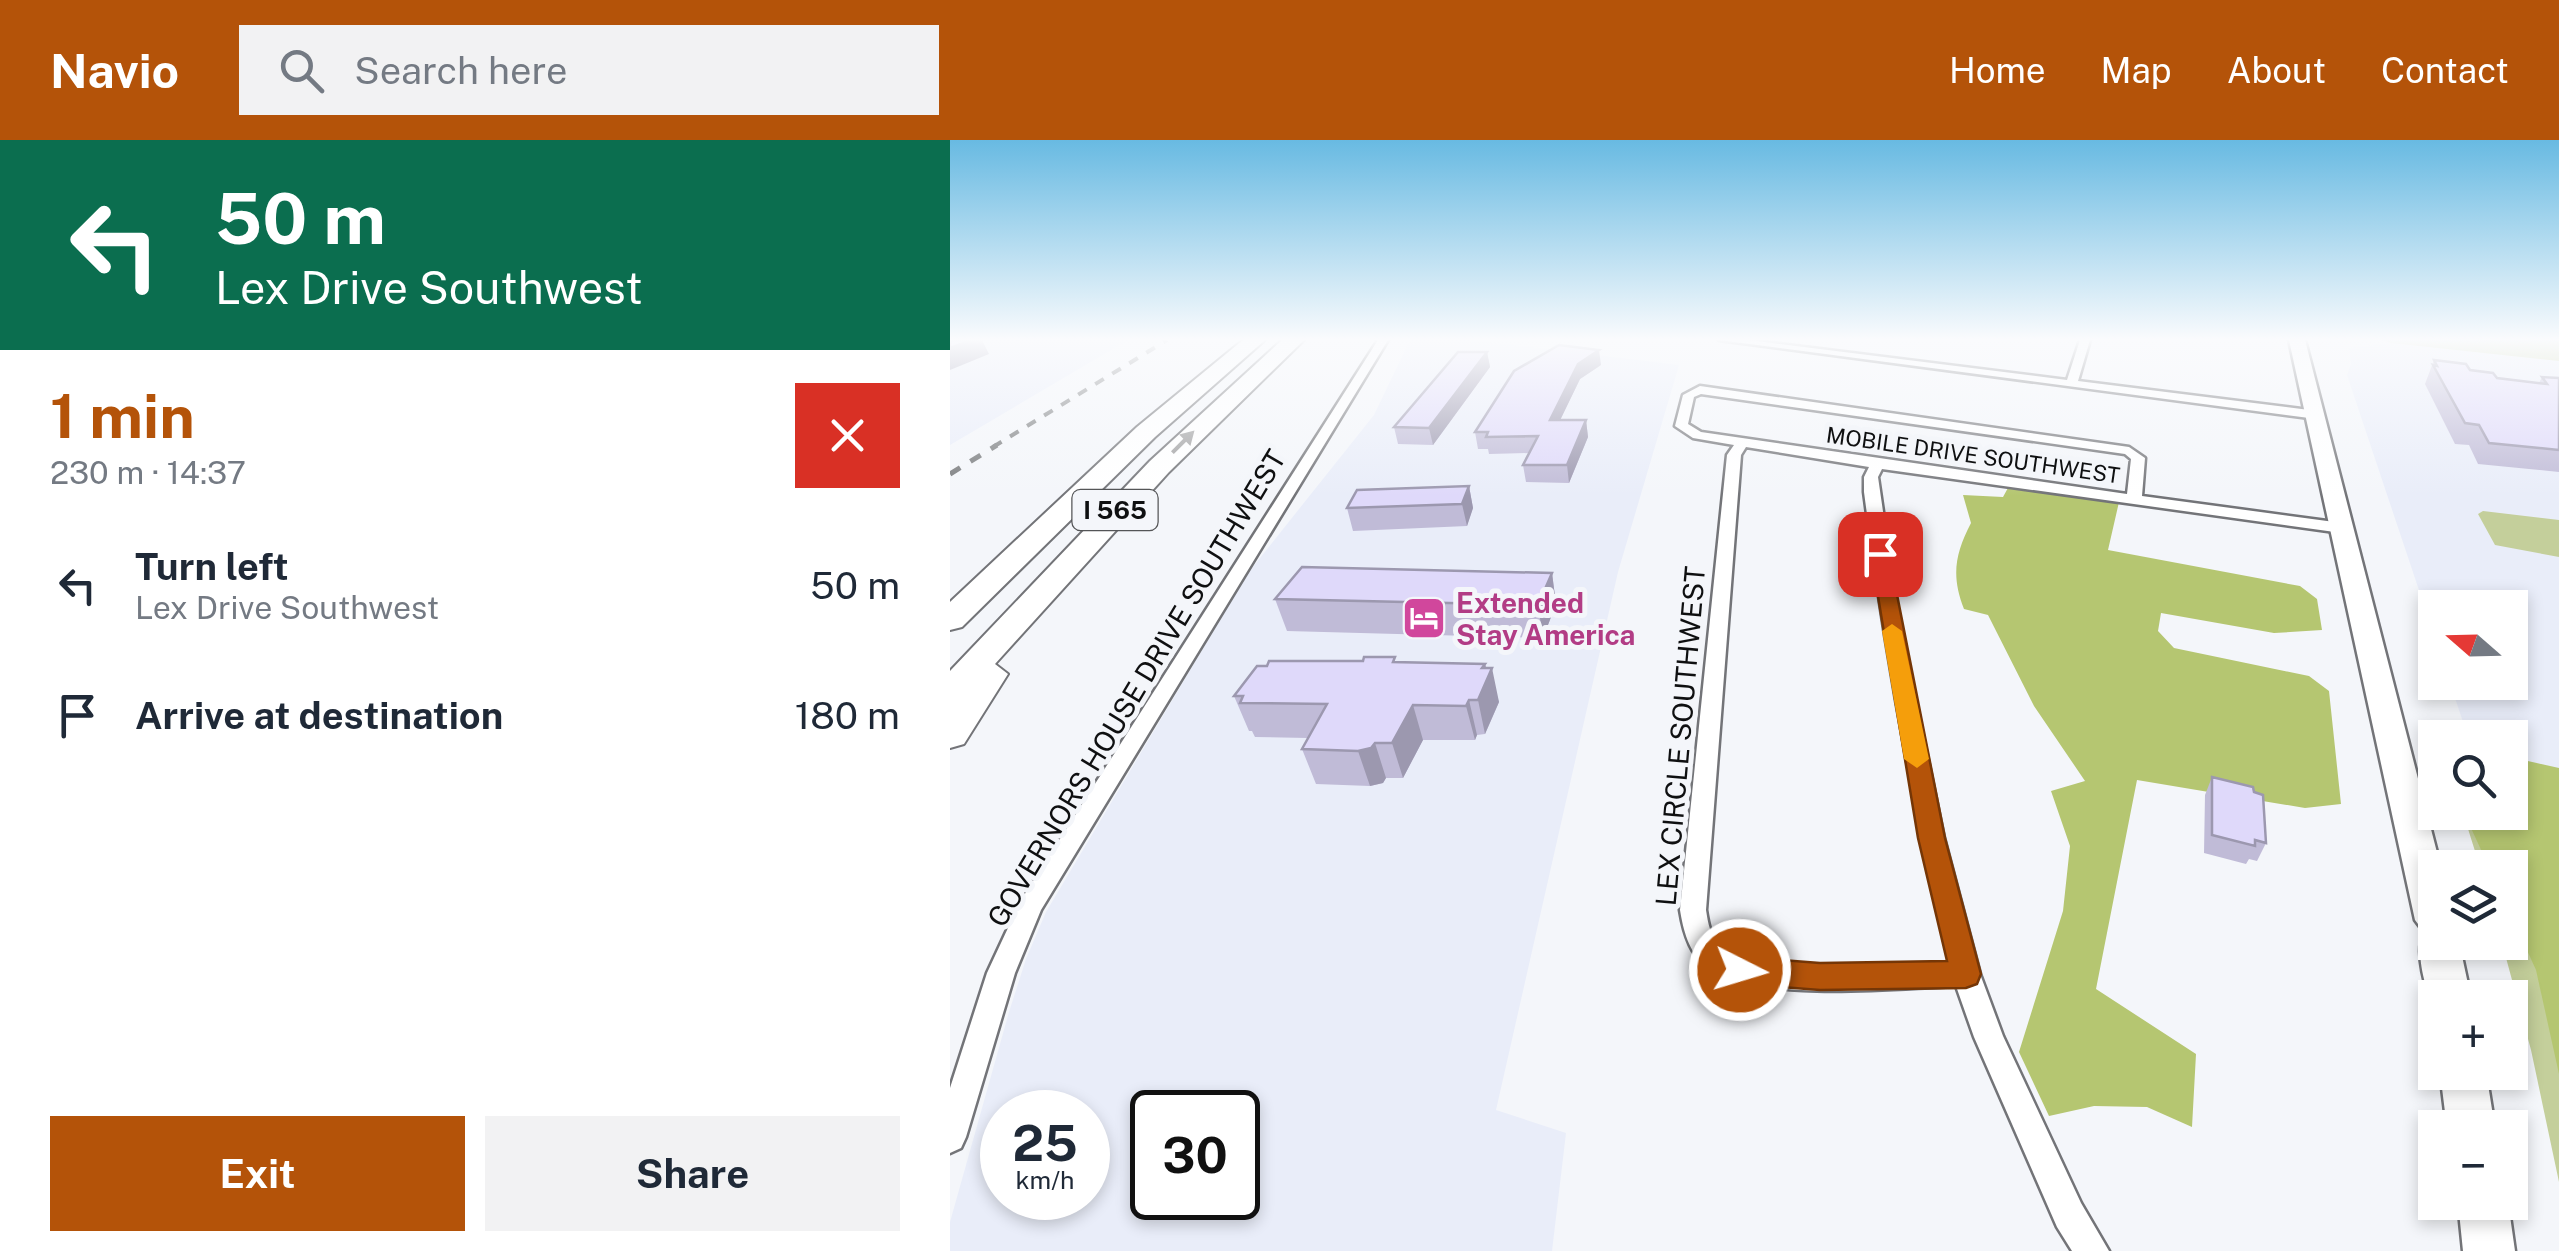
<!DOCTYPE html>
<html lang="en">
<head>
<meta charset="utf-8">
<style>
	body { margin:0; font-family:"Public Sans",sans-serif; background:#f2f2f3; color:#1f2937; height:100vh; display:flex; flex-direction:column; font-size:38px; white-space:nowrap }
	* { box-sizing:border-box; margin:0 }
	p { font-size:32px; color:#747a83 }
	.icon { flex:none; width:55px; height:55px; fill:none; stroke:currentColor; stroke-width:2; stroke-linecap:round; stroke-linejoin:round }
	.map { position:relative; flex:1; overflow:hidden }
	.drawer { display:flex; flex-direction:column; background:#fff; width:950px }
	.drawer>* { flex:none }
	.top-card { background:#0b6e4f; color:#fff; overflow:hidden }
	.needle { width:65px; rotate:290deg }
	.fabs { position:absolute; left:1468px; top:450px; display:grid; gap:20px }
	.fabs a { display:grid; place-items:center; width:110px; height:110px; border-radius:0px; background:#fff; box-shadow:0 5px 15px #0003; font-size:50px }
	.speed { position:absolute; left:30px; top:950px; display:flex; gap:20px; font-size:50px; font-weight:700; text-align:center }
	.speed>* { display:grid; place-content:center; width:130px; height:130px; border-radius:50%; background:#fff; box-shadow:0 5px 15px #0003; line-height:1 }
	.speed small { font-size:25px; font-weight:400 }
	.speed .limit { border:5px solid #111; border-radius:15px; background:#fff; color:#111 }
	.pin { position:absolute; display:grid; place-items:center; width:85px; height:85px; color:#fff; margin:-42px; border-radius:20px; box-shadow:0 5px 15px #0006 }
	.me { position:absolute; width:110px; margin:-55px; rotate:95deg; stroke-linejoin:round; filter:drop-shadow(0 0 8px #0008) }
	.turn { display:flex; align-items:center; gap:35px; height:210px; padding:0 50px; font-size:45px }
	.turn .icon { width:130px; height:130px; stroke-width:2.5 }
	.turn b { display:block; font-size:70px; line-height:85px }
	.round { display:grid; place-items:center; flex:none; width:105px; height:105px; border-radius:0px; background:#f2f2f3 }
	.head { display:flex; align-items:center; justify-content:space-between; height:170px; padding:0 50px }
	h1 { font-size:60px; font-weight:700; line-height:75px; color:#b45309 }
	.primary-button { display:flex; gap:20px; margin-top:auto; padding:20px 50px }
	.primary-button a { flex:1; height:115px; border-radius:0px; background:#b45309; color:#fff; font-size:40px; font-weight:700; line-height:115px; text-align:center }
	.primary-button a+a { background:#f2f2f3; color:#1f2937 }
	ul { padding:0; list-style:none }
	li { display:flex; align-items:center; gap:30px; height:130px; padding:0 50px }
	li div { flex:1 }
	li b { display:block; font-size:38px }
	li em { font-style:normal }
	header { display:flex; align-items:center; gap:60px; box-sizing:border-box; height:140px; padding:0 50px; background:#b45309; color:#fff }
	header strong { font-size:48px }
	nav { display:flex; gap:55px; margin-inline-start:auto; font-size:35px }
	.search { width:700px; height:90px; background:#f2f2f3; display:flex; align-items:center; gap:25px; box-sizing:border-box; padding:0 35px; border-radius:0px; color:#747a83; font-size:38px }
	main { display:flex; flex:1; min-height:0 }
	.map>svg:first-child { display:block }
	.built { fill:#e9edf9; fill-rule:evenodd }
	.green { fill:#c4cf9b }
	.forest { fill:#b5c671 }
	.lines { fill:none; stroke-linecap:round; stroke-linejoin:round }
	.street-casing { stroke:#737478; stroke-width:5 }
	.secondary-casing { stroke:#737478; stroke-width:5 }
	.highway-casing { stroke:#737478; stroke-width:4 }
	.street { fill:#fff; fill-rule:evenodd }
	.secondary { fill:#fff; fill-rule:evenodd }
	.highway { fill:#fff; fill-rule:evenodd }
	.rail-far1 { stroke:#787a7c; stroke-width:4; stroke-dasharray:10 10; stroke-linecap:butt }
	.rail { stroke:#787a7c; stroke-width:5; stroke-dasharray:12 12; stroke-linecap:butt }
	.wall { fill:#c0bbd7 }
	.shaded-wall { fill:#9c98af }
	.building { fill:#dfd9fa; stroke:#9c98af; stroke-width:2.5 }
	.oneway { fill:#9f9fa0 }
	.route { fill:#b45309; stroke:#753606; stroke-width:2.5 }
	.slow { fill:#f59e0b }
	.labels { text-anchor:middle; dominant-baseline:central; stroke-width:10; stroke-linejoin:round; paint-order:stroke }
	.far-street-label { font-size:22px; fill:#0f1011; stroke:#f4f6fa }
	.shield { fill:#f4f6fa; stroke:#545557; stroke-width:2.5 }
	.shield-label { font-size:25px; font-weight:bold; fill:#0f1011 }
	.hotel-label { font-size:28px; font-weight:bold; fill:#b23c85; stroke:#f4f6fa; text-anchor:start }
	.street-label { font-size:28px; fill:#0f1011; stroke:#f4f6fa }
</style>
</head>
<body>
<header>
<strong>Navio</strong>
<div class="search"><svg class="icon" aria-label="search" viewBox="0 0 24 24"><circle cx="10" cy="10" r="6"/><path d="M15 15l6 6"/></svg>Search here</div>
<nav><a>Home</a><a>Map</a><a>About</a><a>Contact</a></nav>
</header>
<main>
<section class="drawer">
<div class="top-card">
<div class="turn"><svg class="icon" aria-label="left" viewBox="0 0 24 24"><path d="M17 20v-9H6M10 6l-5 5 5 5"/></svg><div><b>50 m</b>Lex Drive Southwest</div></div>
</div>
<div class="head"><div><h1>1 min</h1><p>230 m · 14:37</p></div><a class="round" style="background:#d93025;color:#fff"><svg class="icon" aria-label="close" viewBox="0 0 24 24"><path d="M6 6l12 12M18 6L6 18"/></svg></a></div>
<ul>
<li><svg class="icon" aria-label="left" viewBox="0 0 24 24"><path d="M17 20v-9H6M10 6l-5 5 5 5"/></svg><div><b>Turn left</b><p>Lex Drive Southwest</p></div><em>50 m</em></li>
<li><svg class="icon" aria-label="arrive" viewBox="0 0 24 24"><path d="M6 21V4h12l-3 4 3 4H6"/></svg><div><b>Arrive at destination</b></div><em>180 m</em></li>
</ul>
<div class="primary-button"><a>Exit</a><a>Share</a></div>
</section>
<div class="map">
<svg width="1609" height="1111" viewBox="0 0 1609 1111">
	<rect width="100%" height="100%" fill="#f4f6fa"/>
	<path class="built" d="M0,200H178L0,305Z
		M460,200H521L729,225L668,432L546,970L616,993L602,1111H0V1082L59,872L76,819L96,772L298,433L424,275ZM52,972H138V1058H52ZM202,972H288V1058H202Z
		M1441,203L1609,221V635L1560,626V598L1518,597L1500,543L1560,542V468H1485V498L1397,235L1401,224L1399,208Z"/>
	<path class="green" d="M1431,200H1609V221L1441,203Z
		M1533,371L1609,380V417L1545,405L1528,374Z
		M1609,635V1042L1581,910L1552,803L1560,802V728L1530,727L1513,673L1560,672Z"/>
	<path class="forest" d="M1059,346L1169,362L1158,410L1350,446L1367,459L1372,490L1324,493L1211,473L1208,491L1224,508L1359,536L1379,551L1391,664L1355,668L1187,640L1146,849L1246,914L1242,987L1197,967L1144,966L1099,976L1069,912L1113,771L1120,706L1101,651L1135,641L1084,566L1038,475L1014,469C1001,436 1005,414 1021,383L1013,355L1053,357Z
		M1560,617L1609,628V934L1586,830L1560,773V728L1539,727L1514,673L1560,672Z"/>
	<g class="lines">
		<g class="street-casing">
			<path id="street" d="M428,200H438L91,770L65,833L16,997L11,1008L0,1013V948L37,833L71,760Z
				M769,200H799L1117,240L1130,200H1140L1128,241L1367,271L1373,275L1367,279Z
				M750,246L1179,307L1195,318L1192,356L1392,383L1400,388L1392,393L932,329L928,337L948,475L994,698L1030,834L1053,896L1131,1063L1159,1111H1122L1107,1087L1024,897L1006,846C941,848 810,864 755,825C739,813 733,789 730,770L777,315L784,305L743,298L725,286L733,255ZM751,254L1175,314L1181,319L1177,354L751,292L738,284L744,257ZM796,307L919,327L914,337V352C935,511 963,667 1000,823C950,825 806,839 770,805C760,796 758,783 756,770L791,315Z"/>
		</g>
		<g class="secondary-casing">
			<path id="secondary" d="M1339,200H1355L1491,728H1485V802H1509L1521,858H1485V871C1476,851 1464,812 1474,792L1465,780Z
				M1490,932H1536L1545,988H1497Z
				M1508,1062H1558L1565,1111H1513Z"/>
		</g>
		<g class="highway-casing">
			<path id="highway" d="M293,200H315L205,297L12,487L0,490V462L187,287Z
				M332,200H354L219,332L45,524L58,534L14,604L0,608V531L200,321Z"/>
		</g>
		<use href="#street" class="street"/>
		<use href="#secondary" class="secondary"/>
		<use href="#highway" class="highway"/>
		<path class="rail-far1" d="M43,307L217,200"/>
		<path class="rail" d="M0,334L47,305"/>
	</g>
	<path class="wall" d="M537,212L540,227L483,305L448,304L444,287Z
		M1484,220L1547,238L1589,243L1592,237L1609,238V332L1528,324L1519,305L1505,304L1475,244Z
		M651,225L630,239L610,280H636L638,297L619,343L576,342L573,325L579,313L539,314L538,309H528L525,292Z
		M519,346L523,368L517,386L403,391L397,368Z
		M602,433L606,464L593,498L337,491L325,459Z
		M447,522L535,524L549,562L535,594L527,595L525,600H473L453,638H436L433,643L420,646L366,644L352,609L358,598L305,597L302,591H299L284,556L317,526Z
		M1262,637L1304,652L1316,703L1307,721L1299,719L1296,724L1254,713L1255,655Z"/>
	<path class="shaded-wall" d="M21,200H32L39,214L0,230V208Z
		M649,210L651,225L630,239L602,297L600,280L628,224Z
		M537,212L540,227L483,305L479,288Z
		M636,280L638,297L619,343L617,325Z
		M519,346L523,368L517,386L512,364Z
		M602,433L606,464L593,498L588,465Z
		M535,524L538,538L542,528L549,562L535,594L528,560L532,528Z
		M519,560L527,595L525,600L516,566Z
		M463,565L473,600L453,638L442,603Z
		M425,603L436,638L433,643L420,646L408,611Z"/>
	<path class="building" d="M0,200H21L0,208Z
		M609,205L649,210L628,224L600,280H636L617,325H573L588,296L536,297L538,292H525L564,231Z
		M508,212H537L479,288L444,287Z
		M1484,220L1516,224L1520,230L1543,233L1547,238L1597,244L1592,237L1609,238V310L1539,303L1529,285L1515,283L1483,225L1487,226Z
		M519,346L512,364L397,368L407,350Z
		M352,427L602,433L588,465L325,459Z
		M414,517H445L443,522L535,524L532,528H542L528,560H519L516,566L463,565L442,603H425L421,608L408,611L352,609L377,564L290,563L293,556H284L307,526H317L319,521H413Z
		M1262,637L1303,647L1304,652L1313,655L1316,703L1305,700V706L1262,695Z"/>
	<defs><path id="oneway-solid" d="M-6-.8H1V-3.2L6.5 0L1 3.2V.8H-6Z" transform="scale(2.5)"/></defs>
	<use class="oneway" href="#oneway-solid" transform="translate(233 302) rotate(-45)"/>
	<linearGradient id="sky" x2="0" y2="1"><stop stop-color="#68bae2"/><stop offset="0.56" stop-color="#fafbfd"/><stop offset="1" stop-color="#fafbfd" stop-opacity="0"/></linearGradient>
	<rect width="1609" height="356" fill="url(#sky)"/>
	<path class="route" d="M930,408L939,414L995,698L1031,834L1027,844L1016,848L870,850L790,844L779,840L775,830L779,821L790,817L870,823L997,821L968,698L921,414Z"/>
	<path class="slow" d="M942,484L952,491L979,619L967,628L954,619L932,491Z"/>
	<defs>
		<g id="hotel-square" transform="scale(2.25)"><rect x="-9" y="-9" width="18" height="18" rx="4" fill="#d1479c" stroke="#f4f6fa"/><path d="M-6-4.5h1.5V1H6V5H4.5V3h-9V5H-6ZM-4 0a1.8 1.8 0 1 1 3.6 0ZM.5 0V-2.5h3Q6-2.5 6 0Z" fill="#fff"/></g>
	</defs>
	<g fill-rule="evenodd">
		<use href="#hotel-square" x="474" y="478"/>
	</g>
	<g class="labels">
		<g class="far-street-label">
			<text transform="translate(1023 315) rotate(8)">MOBILE DRIVE SOUTHWEST</text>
		</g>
		<rect class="shield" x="122.5" y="350" width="85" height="40" rx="8"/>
		<g class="shield-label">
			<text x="165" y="370">I 565</text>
		</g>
		<g class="hotel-label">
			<text x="506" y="462">Extended<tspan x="506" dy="32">Stay America</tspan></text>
		</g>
		<g class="street-label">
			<text transform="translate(186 548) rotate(-59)">GOVERNORS HOUSE DRIVE SOUTHWEST</text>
			<text transform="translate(730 596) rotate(-85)">LEX CIRCLE SOUTHWEST</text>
		</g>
	</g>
</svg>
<div class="fabs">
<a><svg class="needle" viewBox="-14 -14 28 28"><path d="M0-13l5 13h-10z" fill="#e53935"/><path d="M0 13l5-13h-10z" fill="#747a83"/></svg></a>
<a><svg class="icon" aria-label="search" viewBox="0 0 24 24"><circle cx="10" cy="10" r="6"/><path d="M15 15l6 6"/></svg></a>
<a><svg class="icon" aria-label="layers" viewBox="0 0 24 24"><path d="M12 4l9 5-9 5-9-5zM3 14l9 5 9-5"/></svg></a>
<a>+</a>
<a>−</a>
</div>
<div class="speed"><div>25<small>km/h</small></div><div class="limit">30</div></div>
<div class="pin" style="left:930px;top:414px;background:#d93025"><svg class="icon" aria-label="arrive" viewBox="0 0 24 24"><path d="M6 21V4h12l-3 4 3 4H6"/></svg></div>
<svg class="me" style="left:790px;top:830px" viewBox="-20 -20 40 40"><circle r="17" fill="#b45309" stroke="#fff" stroke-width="3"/><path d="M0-11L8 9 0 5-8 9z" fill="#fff"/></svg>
</div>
</main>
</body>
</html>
